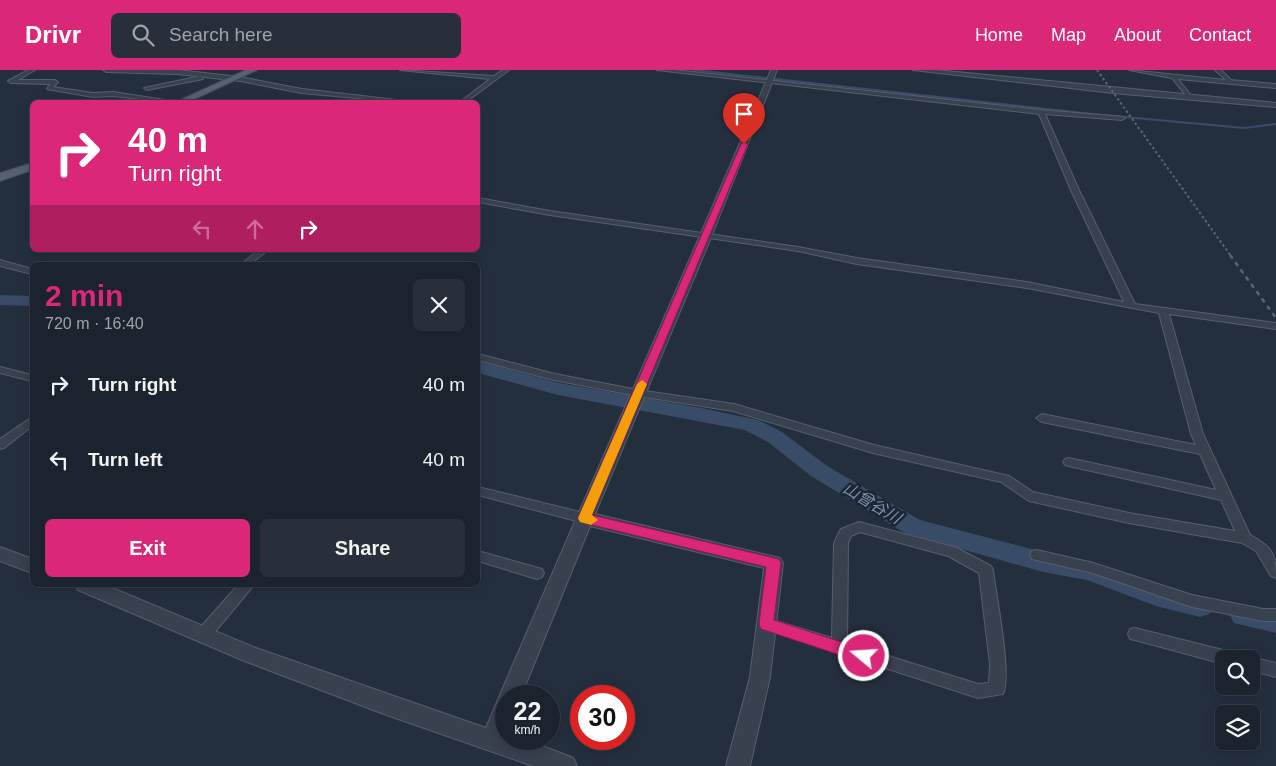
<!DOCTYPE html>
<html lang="en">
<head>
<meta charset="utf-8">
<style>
	body { margin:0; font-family:Arial,"Noto Sans JP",sans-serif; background:#282f3a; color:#f1f3f6; height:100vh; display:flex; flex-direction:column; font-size:19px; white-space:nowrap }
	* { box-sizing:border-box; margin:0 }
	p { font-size:16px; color:#a0a4aa }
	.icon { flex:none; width:28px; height:28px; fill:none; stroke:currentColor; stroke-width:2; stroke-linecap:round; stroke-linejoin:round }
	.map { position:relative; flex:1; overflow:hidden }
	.details { position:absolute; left:30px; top:192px; width:450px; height:325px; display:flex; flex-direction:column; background:#1b232e; border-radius:8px; box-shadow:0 2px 12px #0003,0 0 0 1px #39404a }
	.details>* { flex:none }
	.guide { position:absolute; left:30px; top:30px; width:450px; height:152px; border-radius:8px; box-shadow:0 2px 12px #0003,0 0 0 1px #39404a; background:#db2777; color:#fff; overflow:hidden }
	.tools { position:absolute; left:1215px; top:580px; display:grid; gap:10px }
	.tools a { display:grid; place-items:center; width:45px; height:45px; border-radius:8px; background:#1b232e; box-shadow:0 2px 12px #0003,0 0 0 1px #39404a; font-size:25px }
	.speed { position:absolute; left:495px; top:615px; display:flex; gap:10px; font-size:25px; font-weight:700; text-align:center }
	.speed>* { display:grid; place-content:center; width:65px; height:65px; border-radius:50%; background:#1b232e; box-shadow:0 2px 12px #0003,0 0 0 1px #39404a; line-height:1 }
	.speed small { font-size:12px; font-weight:400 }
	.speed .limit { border:8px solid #d22; background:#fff; color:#111 }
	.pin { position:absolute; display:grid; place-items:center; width:42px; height:42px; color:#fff; margin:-51px -21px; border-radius:50% 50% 50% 0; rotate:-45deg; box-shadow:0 0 5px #0007 }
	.pin .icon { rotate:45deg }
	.me { position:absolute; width:55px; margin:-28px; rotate:288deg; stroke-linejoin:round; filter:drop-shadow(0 0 4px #0008) }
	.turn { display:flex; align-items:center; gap:18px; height:105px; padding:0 15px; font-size:22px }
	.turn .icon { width:65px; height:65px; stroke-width:2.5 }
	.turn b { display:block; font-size:35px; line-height:42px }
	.lanes { display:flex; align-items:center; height:48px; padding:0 15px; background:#0003; justify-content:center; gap:25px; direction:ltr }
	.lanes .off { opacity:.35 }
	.round { display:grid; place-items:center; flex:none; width:52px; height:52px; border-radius:8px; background:#282f3a }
	.headline { display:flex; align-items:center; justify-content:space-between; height:85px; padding:0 15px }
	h1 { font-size:30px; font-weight:700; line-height:38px; color:#db2777 }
	.action { display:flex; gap:10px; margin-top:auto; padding:10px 15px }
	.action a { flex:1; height:58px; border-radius:8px; background:#db2777; color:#fff; font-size:20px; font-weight:700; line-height:58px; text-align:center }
	.action a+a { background:#282f3a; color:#f1f3f6 }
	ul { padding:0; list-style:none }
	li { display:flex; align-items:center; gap:15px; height:75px; padding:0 15px }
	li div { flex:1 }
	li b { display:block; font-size:19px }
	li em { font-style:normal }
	header { display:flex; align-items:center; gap:30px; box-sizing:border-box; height:70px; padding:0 25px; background:#db2777; color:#fff }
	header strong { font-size:24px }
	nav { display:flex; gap:28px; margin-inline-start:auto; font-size:18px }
	.search { width:350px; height:45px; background:#282f3a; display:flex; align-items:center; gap:12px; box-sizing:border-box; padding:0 18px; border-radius:8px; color:#a0a4aa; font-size:19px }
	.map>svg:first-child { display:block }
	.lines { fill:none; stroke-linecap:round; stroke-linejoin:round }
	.stream { stroke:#394c67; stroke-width:2 }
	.river { fill:#394c67; fill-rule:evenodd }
	.minor-casing { stroke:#565f6c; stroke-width:2 }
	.tertiary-casing { stroke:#565f6c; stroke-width:2 }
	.primary-casing { stroke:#414a57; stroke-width:2 }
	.minor { fill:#38414e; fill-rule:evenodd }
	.tertiary { fill:#38414e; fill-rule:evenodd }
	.primary { fill:#56606e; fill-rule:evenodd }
	.rail-far1 { stroke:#5a6575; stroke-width:2; stroke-dasharray:2.5 2.5; stroke-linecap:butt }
	.rail { stroke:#5a6575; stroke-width:2.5; stroke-dasharray:4.5 4.5; stroke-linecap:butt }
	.route { fill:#db2777; stroke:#8e194d }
	.slow { fill:#f59e0b }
	.labels { text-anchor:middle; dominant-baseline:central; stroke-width:5; stroke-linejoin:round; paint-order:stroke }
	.water-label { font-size:16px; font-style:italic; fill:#7c92b1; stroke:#1d2633 }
</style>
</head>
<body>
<header>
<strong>Drivr</strong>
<div class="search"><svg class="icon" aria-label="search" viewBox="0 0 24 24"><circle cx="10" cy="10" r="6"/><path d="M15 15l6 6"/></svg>Search here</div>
<nav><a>Home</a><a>Map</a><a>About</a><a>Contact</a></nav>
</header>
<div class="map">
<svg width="1276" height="696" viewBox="0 0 1276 696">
	<rect width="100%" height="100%" fill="#242f3e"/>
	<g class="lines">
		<path class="stream" d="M694,0L1092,44L1244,58L1276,54"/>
		<path class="river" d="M0,225L32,226V236L0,235Z
			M478,291L559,313L701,338L758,350L782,362L827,396L920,450L1043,482L1090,491L1158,516L1209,528L1213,536L1209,544L1200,547L1156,536L1087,510L1043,502L905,463L811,406L768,372L745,360L558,325L478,303Z
			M1243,534L1276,541V563L1234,553L1230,545L1234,537Z"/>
		<g class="minor-casing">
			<path id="minor" d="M28,0H35L18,10H55L58,12L53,17L93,23L113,22L178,32H165L113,26L93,27L47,19L50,14L11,13L8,11Z
				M103,0H178L240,7L302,19L414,32H399L302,23L240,11L178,4L106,2Z
				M400,0L494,6L503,0H509L466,32H460L490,9Z
				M657,0H674L1041,40L1124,47L1125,48L1122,50L1045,44L1078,118L1135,234L1276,253V259L1169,244L1203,364L1250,465C1272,477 1276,483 1276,508L1271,506L1256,481L1242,473L1129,453L1029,431L1001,412L873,383L733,341L638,326L554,310L478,290V284L555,304L638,320L734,334L874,375L1009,406L1033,422L1129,443L1235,461L1221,430L1069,396L1065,395L1063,392L1065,389L1069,388L1216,420L1200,384L1042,352L1036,348L1042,344L1196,375L1191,364L1159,243L1027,218L857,194L798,181L550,145L478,132V128L550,141L798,177L857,188L1027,212L1124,232L1070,118L1039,44Z
				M1129,0L1226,10L1215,0H1221L1231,10L1276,14V18L1178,9L1193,28L1190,30L1172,8Z
				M201,6L203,9L147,20L144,18Z
				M259,180H268L249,195H240Z
				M0,190L32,199V204L0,196Z
				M0,297L32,305V311L0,303Z
				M32,347V356L4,378L0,379V369Z
				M478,417L584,443L589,445L590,448L589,451L584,453L478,425Z
				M859,452L957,478L991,496L993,500C996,526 1012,603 1003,624L978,628L761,558L759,554L761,550L766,548L832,568L834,473L841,459ZM860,462L948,486L979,503L990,594L989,613L978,614L847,573L848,473L851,466Z
				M1037,480L1093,493L1192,525L1263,539H1276V551H1263L1192,537L1093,503L1032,489L1030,485L1032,481Z
				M478,481L542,499L544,503L542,507L537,509L478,491Z
				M238,515H254L209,569L204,570L199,569L197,564L199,559Z
				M1135,558L1231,582L1236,584L1239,589H1224V594L1135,570L1130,569L1128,564L1130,559Z
				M1251,587L1276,593V607L1251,601V589H1247Z"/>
		</g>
		<g class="tertiary-casing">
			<path id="tertiary" d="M771,0H777L710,170L595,444L780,488L783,493L770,607L750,696H726L750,607L764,498L590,456L521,626H506V669C528,669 553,680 573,688L577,696H533L384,644L242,590L78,520L76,515H105L256,578L486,658C578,440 678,221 771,0Z
				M913,0H936L1276,33V37L1113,23Z
				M0,477L32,489V503L0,491Z"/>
		</g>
		<g class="primary-casing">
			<path id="primary" d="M246,0H257L188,32H176Z
				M32,93V100L0,111V103Z"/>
		</g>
		<use href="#minor" class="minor"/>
		<use href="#tertiary" class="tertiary"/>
		<use href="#primary" class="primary"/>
		<path class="rail-far1" d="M1097,0L1231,186"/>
		<path class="rail" d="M1230,185L1276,248"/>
	</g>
	<path class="route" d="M744,72L748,74L592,445L779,489L781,493L774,550L869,581L871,586L869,591L864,593L761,559L759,554L766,497L584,453L578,448L741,74Z"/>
	<path class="slow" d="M642,310L647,314L592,445L598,450L591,455L580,452L578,448L637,314Z"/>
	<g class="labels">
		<g class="water-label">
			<text transform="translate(872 433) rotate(31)">山曾谷川</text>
		</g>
	</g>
</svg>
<div class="tools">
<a><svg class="icon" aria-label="search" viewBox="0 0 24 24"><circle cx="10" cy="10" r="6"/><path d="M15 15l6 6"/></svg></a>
<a><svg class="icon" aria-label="layers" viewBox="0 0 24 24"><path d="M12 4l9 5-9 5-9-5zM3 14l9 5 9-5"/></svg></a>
</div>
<div class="speed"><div>22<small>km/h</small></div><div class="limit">30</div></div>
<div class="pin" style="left:744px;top:74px;background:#d93025"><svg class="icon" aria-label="arrive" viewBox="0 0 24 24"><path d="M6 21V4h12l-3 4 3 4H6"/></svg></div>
<svg class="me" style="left:864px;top:586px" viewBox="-20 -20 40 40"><circle r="17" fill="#db2777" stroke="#fff" stroke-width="3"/><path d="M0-11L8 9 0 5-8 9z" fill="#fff"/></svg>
<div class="guide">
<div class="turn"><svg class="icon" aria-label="right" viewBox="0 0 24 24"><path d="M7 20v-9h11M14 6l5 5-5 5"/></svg><div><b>40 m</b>Turn right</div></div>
<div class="lanes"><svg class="icon off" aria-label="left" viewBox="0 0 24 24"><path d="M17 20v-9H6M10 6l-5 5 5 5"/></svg><svg class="icon off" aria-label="ahead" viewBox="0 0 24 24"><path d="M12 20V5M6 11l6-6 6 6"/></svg><svg class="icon" aria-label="right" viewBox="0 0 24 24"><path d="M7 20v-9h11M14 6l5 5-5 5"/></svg></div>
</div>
<section class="details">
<div class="headline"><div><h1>2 min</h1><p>720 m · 16:40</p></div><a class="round"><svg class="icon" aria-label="close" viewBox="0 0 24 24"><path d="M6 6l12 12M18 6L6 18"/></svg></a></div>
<ul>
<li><svg class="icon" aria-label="right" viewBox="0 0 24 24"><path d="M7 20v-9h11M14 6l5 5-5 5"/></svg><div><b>Turn right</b></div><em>40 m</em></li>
<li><svg class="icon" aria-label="left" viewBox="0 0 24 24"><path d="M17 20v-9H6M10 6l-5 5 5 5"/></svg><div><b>Turn left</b></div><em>40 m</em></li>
</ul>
<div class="action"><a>Exit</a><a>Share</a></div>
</section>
</div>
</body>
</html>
